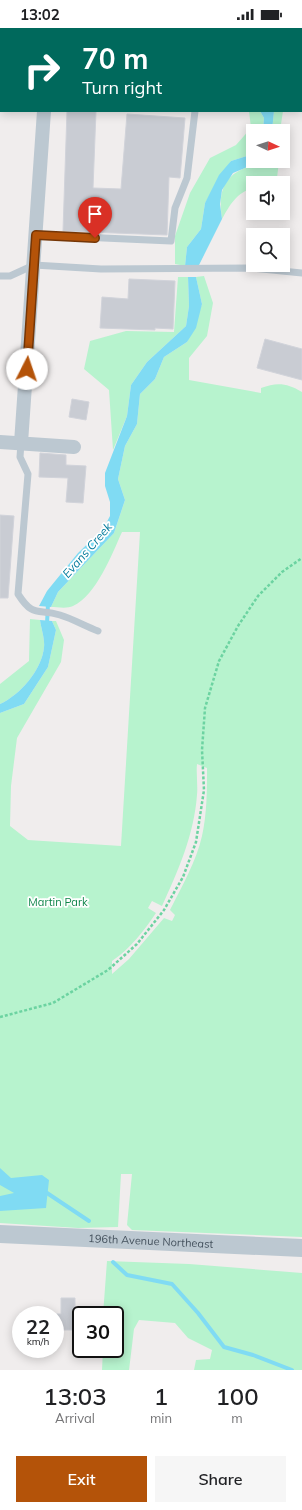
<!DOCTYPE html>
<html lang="en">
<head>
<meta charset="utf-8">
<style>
	body { margin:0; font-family:Mulish,sans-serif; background:#f6f6f6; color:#202124; height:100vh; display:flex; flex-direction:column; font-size:15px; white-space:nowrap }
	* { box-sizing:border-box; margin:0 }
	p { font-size:13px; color:#757577 }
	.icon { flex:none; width:22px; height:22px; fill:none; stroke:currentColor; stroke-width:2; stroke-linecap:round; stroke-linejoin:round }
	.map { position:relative; height:1342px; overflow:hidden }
	.side { display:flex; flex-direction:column; background:#fff; flex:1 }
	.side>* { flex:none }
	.hud { position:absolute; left:0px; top:0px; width:302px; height:84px; box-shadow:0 2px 10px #0003; background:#00695c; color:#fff; overflow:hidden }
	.needle { width:26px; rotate:93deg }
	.controls { position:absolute; left:246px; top:96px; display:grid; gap:8px }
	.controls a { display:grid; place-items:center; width:44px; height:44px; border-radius:0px; background:#fff; box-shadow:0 2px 10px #0003; font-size:20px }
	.speed { position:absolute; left:12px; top:1278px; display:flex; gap:8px; font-size:20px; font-weight:700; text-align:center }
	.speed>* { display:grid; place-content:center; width:52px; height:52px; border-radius:50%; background:#fff; box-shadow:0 2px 10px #0003; line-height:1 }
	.speed small { font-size:10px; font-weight:400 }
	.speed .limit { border:2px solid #111; border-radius:6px; background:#fff; color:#111 }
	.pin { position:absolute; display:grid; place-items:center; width:34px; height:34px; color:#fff; margin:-41px -17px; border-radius:50% 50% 50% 0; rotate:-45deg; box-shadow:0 0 4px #0007 }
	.pin .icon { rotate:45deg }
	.me { position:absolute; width:44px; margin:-22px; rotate:4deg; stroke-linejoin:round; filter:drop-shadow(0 0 3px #0008) }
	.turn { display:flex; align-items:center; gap:14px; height:84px; padding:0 16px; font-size:18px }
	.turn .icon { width:52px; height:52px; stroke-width:2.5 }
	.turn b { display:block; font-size:28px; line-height:34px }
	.eta { display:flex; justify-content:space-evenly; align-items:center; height:68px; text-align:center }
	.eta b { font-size:24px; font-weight:600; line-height:28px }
	.cta { display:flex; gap:8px; margin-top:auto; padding:8px 16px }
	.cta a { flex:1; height:46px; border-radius:0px; background:#b45309; color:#fff; font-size:16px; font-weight:600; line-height:46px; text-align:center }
	.cta a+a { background:#f6f6f6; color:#202124 }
	.status { display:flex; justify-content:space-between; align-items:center; height:28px; padding:0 20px; background:#fff; direction:ltr }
	.status svg { height:11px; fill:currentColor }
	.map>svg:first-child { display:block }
	.green { fill:#b7f3ce; fill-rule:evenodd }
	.water { fill:#80dbf3 }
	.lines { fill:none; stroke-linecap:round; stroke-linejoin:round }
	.stream { stroke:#80dbf3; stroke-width:4 }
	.building { fill:#c9ccd3; stroke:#d1d3da }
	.path { stroke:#6cd3a1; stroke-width:2.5; stroke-dasharray:3 2; stroke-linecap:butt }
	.service { stroke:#bcc8d1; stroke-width:7 }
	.minor { stroke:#bcc8d1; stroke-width:14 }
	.tertiary { stroke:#bcc8d1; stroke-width:18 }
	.route-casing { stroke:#753606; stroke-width:10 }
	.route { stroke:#b45309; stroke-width:7 }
	.labels { text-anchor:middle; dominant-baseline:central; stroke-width:3.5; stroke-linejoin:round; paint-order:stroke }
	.park-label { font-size:11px; fill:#0e8449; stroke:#fff }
	.street-label { font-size:11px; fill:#44515d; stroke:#fff }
	.water-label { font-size:12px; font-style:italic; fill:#037b9c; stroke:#fff }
</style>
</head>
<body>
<div class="status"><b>13:02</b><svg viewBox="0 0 49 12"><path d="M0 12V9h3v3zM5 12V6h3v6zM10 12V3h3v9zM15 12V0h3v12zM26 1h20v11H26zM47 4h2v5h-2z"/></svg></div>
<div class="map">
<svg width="302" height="1342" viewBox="0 0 302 1342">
	<rect width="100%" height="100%" fill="#f0eded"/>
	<path class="green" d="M246,0H302V49L301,1Z
		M249,83H260L264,90L263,103H253V123L250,127L231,133L205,175L201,201L187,219L185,238L175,236V208L190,165L210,130L236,117L251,100Z
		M274,83H283L280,103H272Z
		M265,133H279L277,150L269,155H253V160C236,165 230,177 222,191C218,164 223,147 250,138C255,136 260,138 265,135Z
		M204,248L213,275L207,308L189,330V352L261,365V360C277,354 287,355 302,364V1209L132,1202L127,1197L132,1146H121L118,1199L78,1200L0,1195V685L24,676L48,639L56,602L52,593H56L64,612L61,634L17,710L11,758L10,798L28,812L121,818L140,504H122C112,526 96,568 73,578C67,581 57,579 51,579L58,564L114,505L125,472L118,451L125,418L137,396L140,366L155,351L164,329L187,314L202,276L196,249ZM197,736L207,740C207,762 207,786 202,808C196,834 182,858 170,882L175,887L172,893L164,890L129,931L112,946V933C131,920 143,904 156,885L148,880L152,873L162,878C178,843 194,807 197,767C198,757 196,746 197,736Z
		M178,249H188L189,278L186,298L147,334L131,357L127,388L113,422L109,362L84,341L90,313L126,303L174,304Z
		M30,591L40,592C41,600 45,611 44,619C42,642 20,667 0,676V656L29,633Z
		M107,1233L189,1236L302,1245V1342H194L196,1332L210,1331L212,1322L188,1310L175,1295L139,1292L134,1301L129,1342H102L103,1321H115V1287H103Z"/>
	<path class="water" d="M260,83H274L272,103H263L264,90Z
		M253,123V133H265V135L261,137H252L233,145L222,162L220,176L222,191L199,237L185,238L187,219L201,201L205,175L219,147L231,133L250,127Z
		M188,249H196L202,276L196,300L187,314L164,329L155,351L140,366L137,396L125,418L118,451L125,472L114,505L58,564L51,579L39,578L47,563L78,525L103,501L110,488V474L105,458V445L127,388L131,357L147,334L186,298L189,278Z
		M40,592L52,593L56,602L48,639L24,676L0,685V676C20,667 42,642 44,619C45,611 41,600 40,592Z
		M0,1140L11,1150L42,1147L49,1152L46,1180L0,1183V1168L14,1165L0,1157Z"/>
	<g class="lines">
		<path class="stream" d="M47,596L48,575
			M47,1165L89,1193
			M113,1234L127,1247L172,1256L198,1285L224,1319L253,1327L292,1342"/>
	</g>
	<path class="building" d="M67,83H96L93,160L121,161L127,86L185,90L180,150L169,149L167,207L63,203Z
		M129,251L175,253L173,301L155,300V302L100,300L102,269L128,271Z
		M265,311L302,321V352L257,340Z
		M72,371L89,374L86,392L69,389Z
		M40,425L66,427V437L86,438L83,475L66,474L68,450L39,449Z
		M0,487L14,488L8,570H0Z
		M61,1270H75V1302H55V1286H61Z"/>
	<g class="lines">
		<path class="path" d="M0,989L53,975L108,942L137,916L164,882L183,849L196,814L204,762L202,722L205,680L219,633L238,598L258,568L282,544L302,530"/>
		<path class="service" d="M135,0V1
			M189,1L190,0
			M0,2L1,1
			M0,54L1,56
			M36,207L171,213L175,180L187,150L195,83
			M0,248H10L34,237L101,241L251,240L302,245
			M21,415L20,429L28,446L18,566C34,591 38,580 60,587C73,591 85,598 98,603"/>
		<path class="minor" d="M49,1V0
			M0,414L74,419
			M21,415L44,83"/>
		<path class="tertiary" id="s1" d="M0,1206L302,1220"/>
	</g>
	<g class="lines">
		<g class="route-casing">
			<path id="route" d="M27,341L36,207L95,210"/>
		</g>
		<use href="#route" class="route"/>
	</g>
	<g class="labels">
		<g class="park-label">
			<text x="58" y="874">Martin Park</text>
		</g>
		<g class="street-label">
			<text stroke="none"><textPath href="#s1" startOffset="151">196th Avenue Northeast</textPath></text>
		</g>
		<g class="water-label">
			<text transform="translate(87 522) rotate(-49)">Evans Creek</text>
		</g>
	</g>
</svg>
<div class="controls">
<a><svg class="needle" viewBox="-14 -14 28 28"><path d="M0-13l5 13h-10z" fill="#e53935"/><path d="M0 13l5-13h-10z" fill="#757577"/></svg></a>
<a><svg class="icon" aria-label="sound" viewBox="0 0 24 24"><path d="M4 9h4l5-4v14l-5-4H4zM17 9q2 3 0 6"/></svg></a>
<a><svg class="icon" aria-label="search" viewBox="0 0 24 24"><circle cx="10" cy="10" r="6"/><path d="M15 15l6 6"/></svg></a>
</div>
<div class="speed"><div>22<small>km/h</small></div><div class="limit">30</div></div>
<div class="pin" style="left:95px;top:210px;background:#d93025"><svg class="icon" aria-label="arrive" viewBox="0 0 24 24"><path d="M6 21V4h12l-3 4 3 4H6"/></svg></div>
<svg class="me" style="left:27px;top:341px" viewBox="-20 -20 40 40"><circle r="19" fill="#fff"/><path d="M0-13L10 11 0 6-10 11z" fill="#b45309"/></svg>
<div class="hud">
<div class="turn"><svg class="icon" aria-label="right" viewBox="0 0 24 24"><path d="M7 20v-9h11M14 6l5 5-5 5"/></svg><div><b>70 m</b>Turn right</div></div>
</div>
</div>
<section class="side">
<div class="eta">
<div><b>13:03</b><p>Arrival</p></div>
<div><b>1</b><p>min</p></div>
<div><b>100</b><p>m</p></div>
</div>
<div class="cta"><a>Exit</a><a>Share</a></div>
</section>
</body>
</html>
